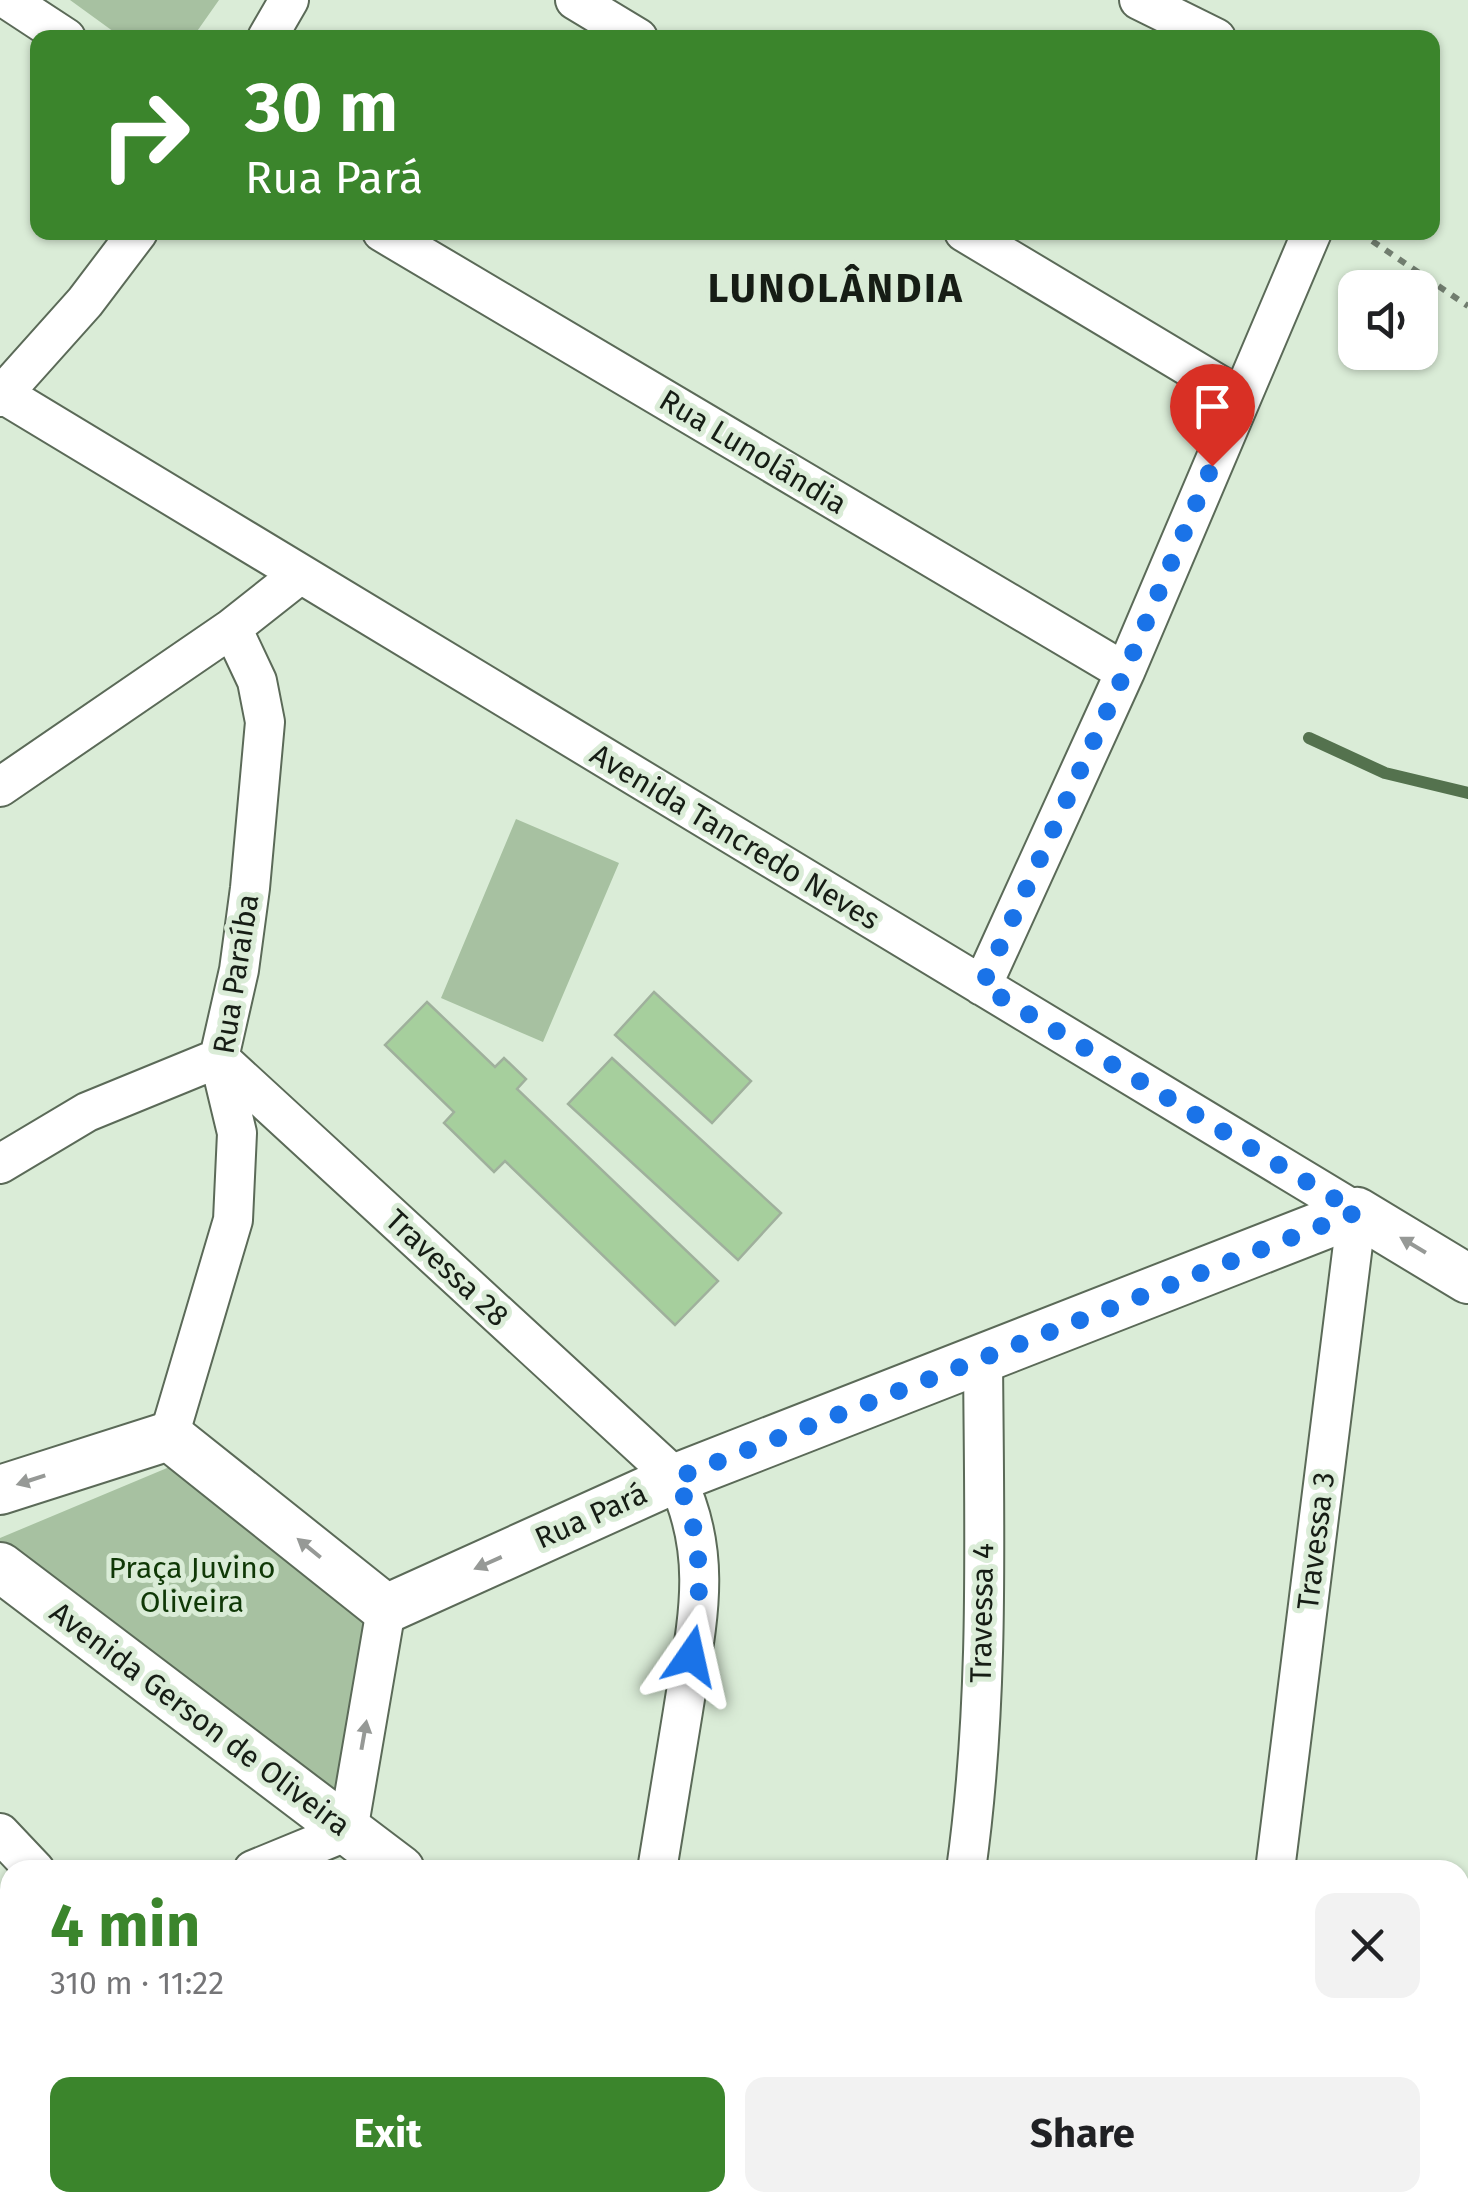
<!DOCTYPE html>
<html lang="en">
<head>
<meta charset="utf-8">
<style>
	body { margin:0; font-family:"Fira Sans",sans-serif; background:#f2f2f2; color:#202124; height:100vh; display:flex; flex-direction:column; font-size:38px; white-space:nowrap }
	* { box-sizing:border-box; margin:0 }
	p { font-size:32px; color:#757577 }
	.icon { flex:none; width:55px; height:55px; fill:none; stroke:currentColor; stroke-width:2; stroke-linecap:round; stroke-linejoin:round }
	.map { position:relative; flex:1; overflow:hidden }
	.side { position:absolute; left:0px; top:1860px; width:1470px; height:352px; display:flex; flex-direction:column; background:#fff; border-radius:30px 30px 0 0; box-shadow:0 2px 8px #0004 }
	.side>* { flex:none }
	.top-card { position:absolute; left:30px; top:30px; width:1410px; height:210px; border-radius:20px; box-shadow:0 2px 8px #0004; background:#3b852c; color:#fff; overflow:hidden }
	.fabs { position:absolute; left:1338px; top:270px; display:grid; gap:20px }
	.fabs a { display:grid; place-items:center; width:100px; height:100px; border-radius:20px; background:#fff; box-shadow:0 2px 8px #0004; font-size:50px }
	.pin { position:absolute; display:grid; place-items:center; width:85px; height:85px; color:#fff; margin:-102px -42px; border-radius:50% 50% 50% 0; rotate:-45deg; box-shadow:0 0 10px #0007 }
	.pin .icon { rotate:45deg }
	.me { position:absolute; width:110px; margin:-55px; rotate:11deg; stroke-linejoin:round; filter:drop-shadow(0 0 8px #0008) }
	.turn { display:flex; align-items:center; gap:35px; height:210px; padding:0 50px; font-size:45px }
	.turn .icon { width:130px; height:130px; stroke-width:2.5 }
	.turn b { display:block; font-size:70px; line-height:85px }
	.round { display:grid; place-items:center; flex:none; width:105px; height:105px; border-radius:20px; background:#f2f2f2 }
	.summary { display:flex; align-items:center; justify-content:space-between; height:170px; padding:0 50px }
	h1 { font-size:60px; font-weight:700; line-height:75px; color:#3b852c }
	.cta { display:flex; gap:20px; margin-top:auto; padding:20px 50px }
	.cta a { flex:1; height:115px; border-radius:20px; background:#3b852c; color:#fff; font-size:40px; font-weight:700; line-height:115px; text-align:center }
	.cta a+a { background:#f2f2f2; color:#202124 }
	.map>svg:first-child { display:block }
	.green { fill:#a7c1a1 }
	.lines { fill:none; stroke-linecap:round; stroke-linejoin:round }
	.stream { stroke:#54724e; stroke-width:12 }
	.building { fill:#a6cf9d; stroke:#9fb09c; stroke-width:2.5 }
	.minor-casing { stroke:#5b6a58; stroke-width:42 }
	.tertiary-casing { stroke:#5b6a58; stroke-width:52 }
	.path { stroke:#717d6f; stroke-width:6; stroke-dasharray:8 8; stroke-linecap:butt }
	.minor { stroke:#fff; stroke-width:38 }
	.tertiary { stroke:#fff; stroke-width:48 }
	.oneway { fill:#969996 }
	.route { stroke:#1a73e8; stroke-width:18; stroke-dasharray:0 32.4 }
	.labels { text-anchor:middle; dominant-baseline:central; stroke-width:10; stroke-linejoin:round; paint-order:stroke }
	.street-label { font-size:30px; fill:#161d15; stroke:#daecd7 }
	.park-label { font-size:30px; fill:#0f3806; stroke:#daecd7 }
	.district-label { font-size:40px; font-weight:bold; letter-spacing:2.5px; fill:#161d15; stroke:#daecd7 }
</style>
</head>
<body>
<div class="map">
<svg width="1468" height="2211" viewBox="0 0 1468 2211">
	<rect width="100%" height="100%" fill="#daecd7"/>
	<path class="green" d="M70,0H219L193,37H121Z
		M516,819L619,863L543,1042L441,998Z
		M179,1463L375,1614L344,1817L0,1550V1538Z"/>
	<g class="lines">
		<path class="stream" d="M1309,738L1385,773L1468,793"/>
	</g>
	<path class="building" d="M654,992L751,1081L712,1123L615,1035Z
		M427,1002L495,1067L504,1058L526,1079L517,1089L718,1281L675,1325L505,1161L494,1172L444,1123L454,1112L385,1045Z
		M612,1058L781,1213L738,1260L568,1104Z"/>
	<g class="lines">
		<g class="minor-casing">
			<path id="minor" d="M8,0L66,38
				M575,0L638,38
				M1139,0L1216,38
				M267,38L289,0
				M382,232L1125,672
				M964,232L1241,398
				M3,394L1357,1212L1275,1870
				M0,397L85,302L138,232
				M0,787L232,628L299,575
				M982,986L1125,672L1312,232
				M0,1164L87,1112L219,1058L676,1478C715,1558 696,1627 683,1711C674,1764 666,1817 657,1870
				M169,1436L233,1220L237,1133L219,1058L239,970L250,888L265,722L257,681L232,628
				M0,1833L35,1870
				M253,1870L348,1831L386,1609
				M966,1870C990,1700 984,1527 983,1356
				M40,2211L42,2202
				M331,2211L346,2202
				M885,2211L888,2202
				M1205,2211L1207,2202"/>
		</g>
		<g class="tertiary-casing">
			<path id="tertiary" d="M0,1490L169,1436L386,1609L676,1478L1357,1212L1468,1279
				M0,1567L400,1870
				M828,2202L839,2211"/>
		</g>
		<path class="path" d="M1359,232L1468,306"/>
		<use href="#minor" class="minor"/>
		<use href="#tertiary" class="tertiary"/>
	</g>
	<defs><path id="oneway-solid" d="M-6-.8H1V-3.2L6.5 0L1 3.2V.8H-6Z" transform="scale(2.5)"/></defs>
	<g class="oneway">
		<use href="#oneway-solid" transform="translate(1413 1245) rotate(-149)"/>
		<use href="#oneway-solid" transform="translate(31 1480) rotate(162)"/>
		<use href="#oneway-solid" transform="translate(309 1548) rotate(-141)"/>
		<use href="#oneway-solid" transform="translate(488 1563) rotate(156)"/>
		<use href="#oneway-solid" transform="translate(364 1735) rotate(-80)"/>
	</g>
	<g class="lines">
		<path class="route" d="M691,1656C703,1594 704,1536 676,1478L1357,1212L982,986L1125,672L1212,466"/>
	</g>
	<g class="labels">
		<g class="street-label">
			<text transform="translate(753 452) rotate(31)">Rua Lunolândia</text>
			<text transform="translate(735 837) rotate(31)">Avenida Tancredo Neves</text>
			<text transform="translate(236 974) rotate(-81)">Rua Paraíba</text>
			<text transform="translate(447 1268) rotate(43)">Travessa 28</text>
			<text transform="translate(591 1516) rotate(-24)">Rua Pará</text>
			<text transform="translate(1316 1541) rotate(-83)">Travessa 3</text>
			<text transform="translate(982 1613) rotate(-89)">Travessa 4</text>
			<text transform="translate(200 1719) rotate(37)">Avenida Gerson de Oliveira</text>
		</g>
		<g class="park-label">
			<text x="192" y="1568">Praça Juvino<tspan x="192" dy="34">Oliveira</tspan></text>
		</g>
		<g class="district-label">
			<text x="836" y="289">LUNOLÂNDIA</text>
		</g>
	</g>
</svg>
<div class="fabs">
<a><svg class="icon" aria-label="sound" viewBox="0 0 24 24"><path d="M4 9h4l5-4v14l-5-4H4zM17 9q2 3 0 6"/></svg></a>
</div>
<div class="pin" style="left:1212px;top:466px;background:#d93025"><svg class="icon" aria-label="arrive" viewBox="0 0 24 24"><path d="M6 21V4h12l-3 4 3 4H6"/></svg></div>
<svg class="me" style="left:691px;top:1656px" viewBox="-20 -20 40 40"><path d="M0-17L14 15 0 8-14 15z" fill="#1a73e8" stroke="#fff" stroke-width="4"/></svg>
<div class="top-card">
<div class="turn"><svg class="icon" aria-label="right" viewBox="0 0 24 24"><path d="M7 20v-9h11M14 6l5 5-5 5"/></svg><div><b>30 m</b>Rua Pará</div></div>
</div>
<section class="side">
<div class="summary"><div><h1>4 min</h1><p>310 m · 11:22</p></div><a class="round"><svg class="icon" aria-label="close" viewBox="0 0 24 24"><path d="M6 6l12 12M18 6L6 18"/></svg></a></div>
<div class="cta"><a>Exit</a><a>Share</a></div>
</section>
</div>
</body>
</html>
